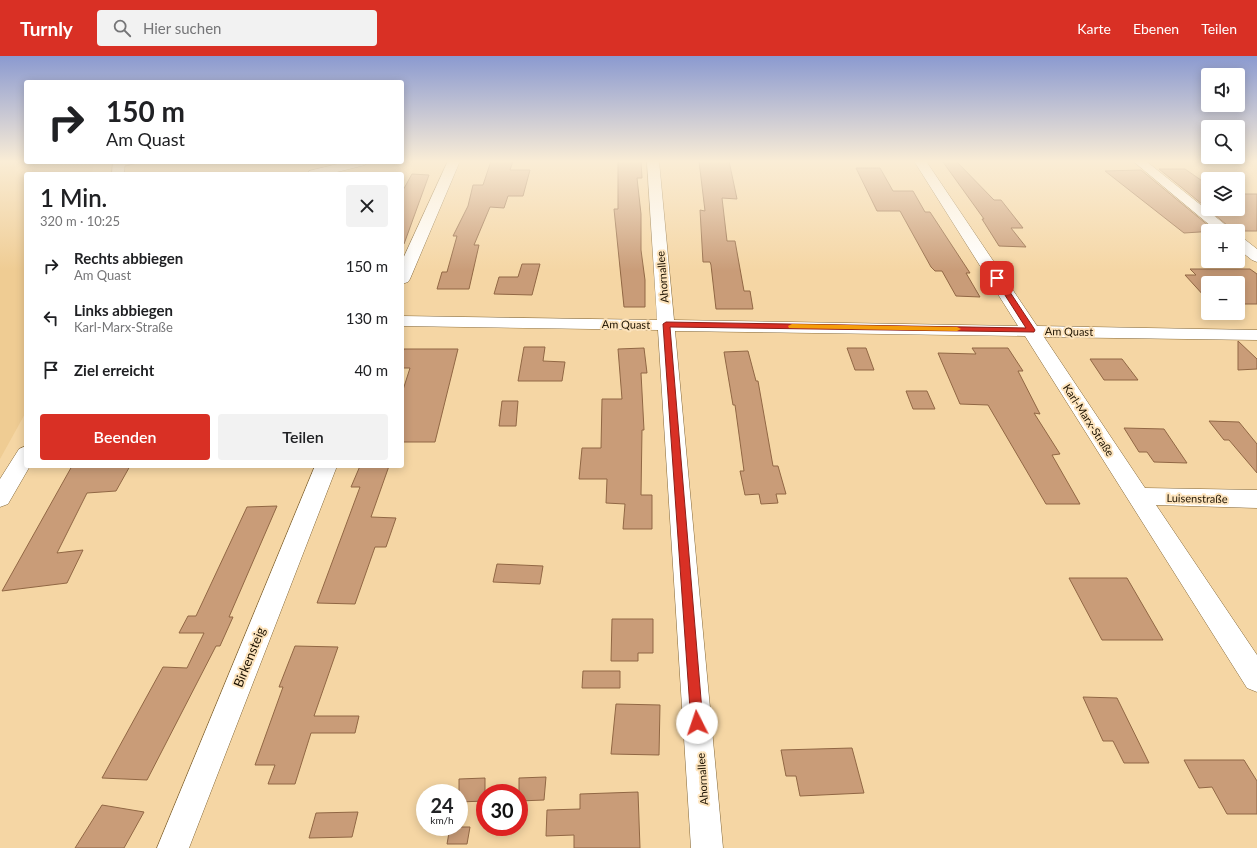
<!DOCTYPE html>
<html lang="de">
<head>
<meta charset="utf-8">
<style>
	body { margin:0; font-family:Lato,sans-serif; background:#f2f2f2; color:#202124; height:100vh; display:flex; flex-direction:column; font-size:15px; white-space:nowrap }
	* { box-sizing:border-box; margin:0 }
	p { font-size:13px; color:#757577 }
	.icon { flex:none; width:22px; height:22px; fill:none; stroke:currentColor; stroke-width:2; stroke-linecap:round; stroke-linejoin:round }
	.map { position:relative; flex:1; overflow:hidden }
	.drawer { position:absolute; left:24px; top:116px; width:380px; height:296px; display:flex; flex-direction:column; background:#fff; border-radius:4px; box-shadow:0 2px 10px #0003 }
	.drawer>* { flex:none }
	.hud { position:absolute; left:24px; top:24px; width:380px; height:84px; border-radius:4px; box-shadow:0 2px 10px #0003; background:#fff; color:#202124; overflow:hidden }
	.controls { position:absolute; left:1201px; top:12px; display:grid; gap:8px }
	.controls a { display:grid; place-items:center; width:44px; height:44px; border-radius:4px; background:#fff; box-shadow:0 2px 10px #0003; font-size:20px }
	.speed { position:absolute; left:416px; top:728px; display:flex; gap:8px; font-size:20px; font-weight:700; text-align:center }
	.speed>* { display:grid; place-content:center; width:52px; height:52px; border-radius:50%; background:#fff; box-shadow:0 2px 10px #0003; line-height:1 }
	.speed small { font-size:10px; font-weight:400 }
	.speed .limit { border:6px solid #d22; background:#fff; color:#111 }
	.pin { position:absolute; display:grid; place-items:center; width:34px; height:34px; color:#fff; margin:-17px; border-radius:8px; box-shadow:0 2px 6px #0006 }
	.me { position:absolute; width:44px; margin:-22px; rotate:356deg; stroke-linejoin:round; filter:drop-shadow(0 0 3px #0008) }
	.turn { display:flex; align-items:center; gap:14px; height:84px; padding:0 16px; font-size:18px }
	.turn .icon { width:52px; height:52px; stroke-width:2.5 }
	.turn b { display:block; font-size:28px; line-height:34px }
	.round { display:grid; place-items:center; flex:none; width:42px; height:42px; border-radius:4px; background:#f2f2f2 }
	.headline { display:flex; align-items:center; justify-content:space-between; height:68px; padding:0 16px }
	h1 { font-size:24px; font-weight:600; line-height:30px }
	.cta { display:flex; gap:8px; margin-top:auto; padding:8px 16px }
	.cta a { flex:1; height:46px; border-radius:4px; background:#d93025; color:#fff; font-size:16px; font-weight:600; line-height:46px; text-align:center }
	.cta a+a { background:#f2f2f2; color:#202124 }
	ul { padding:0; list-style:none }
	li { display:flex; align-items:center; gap:12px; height:52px; padding:0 16px }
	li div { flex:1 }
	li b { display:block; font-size:15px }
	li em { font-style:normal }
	header { display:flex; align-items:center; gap:24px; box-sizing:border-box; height:56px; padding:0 20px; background:#d93025; color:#fff }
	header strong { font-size:19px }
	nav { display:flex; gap:22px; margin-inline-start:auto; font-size:14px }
	.search { width:280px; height:36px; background:#f2f2f2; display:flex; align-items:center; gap:10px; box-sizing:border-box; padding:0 14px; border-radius:4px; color:#757577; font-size:15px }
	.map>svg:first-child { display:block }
	.built { fill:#efcc93 }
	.building { fill:#c99c78; stroke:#916744 }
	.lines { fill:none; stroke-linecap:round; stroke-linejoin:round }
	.lane-casing { stroke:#836738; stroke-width:2 }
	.street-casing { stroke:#836738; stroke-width:1 }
	.lane { fill:#fff; fill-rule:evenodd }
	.street { fill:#fff; fill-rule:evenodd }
	.route { fill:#d93025; stroke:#8d1f18 }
	.slow { fill:#f59e0b }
	.labels { text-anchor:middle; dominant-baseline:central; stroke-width:4; stroke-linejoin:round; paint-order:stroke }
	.street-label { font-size:11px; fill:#1e1302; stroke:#fde4bd }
	.near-street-label { font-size:13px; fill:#1e1302; stroke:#fde4bd }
</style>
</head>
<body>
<header>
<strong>Turnly</strong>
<div class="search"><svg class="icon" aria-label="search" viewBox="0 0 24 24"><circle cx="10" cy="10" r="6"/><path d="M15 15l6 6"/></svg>Hier suchen</div>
<nav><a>Karte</a><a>Ebenen</a><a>Teilen</a></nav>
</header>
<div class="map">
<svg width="1257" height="792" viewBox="0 0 1257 792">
	<rect width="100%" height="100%" fill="#f5d6a4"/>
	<path class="built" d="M0,105L94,106L92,118H26V356L0,403Z"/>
	<path class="building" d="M491,105H513L510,114H530L523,140H508L504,152L490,151L474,189H479L469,233H437L442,216H447L457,180H453L468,150L473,129H483Z
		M618,105H641L642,122H637L641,158V194L645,224V251H624L614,153H618Z
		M699,105H729L737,143L722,142L727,185H735L744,235H750L753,253H716L711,209L710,206H703L700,154L705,155Z
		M944,105H956L994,144H1001L1023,172H1011L1026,191L999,190L982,163H984L943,106Z
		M856,112H880L893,135H913L925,156H930L970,217H966L980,241L956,240L942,215H935L931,211L900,155H877Z
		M1159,113H1185L1208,129V153Z
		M1141,114L1215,175L1184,177L1105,115Z
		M412,118L429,119L404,188L402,187V136Z
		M1238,138H1257V175H1234L1208,153H1238Z
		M522,208H540L532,239L494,238L499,221H518Z
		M1190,213H1250L1257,218V248H1238V227H1208V241H1205L1185,219H1196Z
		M1238,285L1257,303V313L1238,314Z
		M524,291H545L543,305L565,306L562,325H518Z
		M644,292L647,317H641L644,374H642L641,439H652V473H623L625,448L606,447L607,423H579L582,392H601L602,343H622L618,293Z
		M847,292H866L874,314H855Z
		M972,292H1008L1023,315H1018L1040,358L1034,357L1060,398L1052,399L1080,448H1046L988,349L960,348L938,297L976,298Z
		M404,293H458L435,386H402V337L410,312H402V300Z
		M748,295L756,325H758L773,410H778L786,438H776L778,447L761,448L759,438L745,439L740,415H744L735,349H733L724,296Z
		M1090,303H1122L1138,324H1104Z
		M906,335H927L935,353H913Z
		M502,345H518L516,370H499Z
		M1209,365L1239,366L1257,388V417L1229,384H1224Z
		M1124,372L1164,373L1187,407L1154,406L1147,396H1139Z
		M72,410H130L116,435L87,437L57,497L83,494L67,527L2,535Z
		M360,410H389L371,461L396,462L386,491H375L355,548L317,547L360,431H351Z
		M277,450L229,561H233L220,590H216L147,724L102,722L163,611L187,612L204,577H179L188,560H196L247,451Z
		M497,508L543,510L540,528L493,526Z
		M1069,522H1127L1163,584H1102Z
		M612,563H653V597H638V605H611Z
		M295,590L338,591L314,660H359L355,677H311L295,728H268L275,709H255L283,631H279Z
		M583,615H620V632H582Z
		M1083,641L1117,642L1149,707H1124L1113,685H1103Z
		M616,648L660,649L659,699L611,698Z
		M852,692L864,737L800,740L796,720H786L781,694Z
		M1184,704H1244L1257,725V758H1227L1212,731L1199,732Z
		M546,721L544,744L519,745V722Z
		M485,722V745L459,746V723Z
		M638,736L640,792H574V779L546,780L547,754L580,753V738Z
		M102,749L144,756L124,792H75Z
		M358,756L352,781L309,782L316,757Z
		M450,771H470L467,788H447Z"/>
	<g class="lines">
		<g class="lane-casing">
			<path id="lane" d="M126,106H139L119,111L116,109Z"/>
		</g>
		<g class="street-casing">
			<path id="street" d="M448,105H460L410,223L408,226L402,228V205Z
				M647,105H659L674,264L1018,270L914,105H926L1037,270L1257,274V284L1044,281L1145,432L1257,434V452L1156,449L1257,599V636L1247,632L1025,280L675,275L723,792H691L658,274L402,270V260L657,264Z
				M1133,105H1146L1233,175H1217Z
				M113,106H125L124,118H112Z
				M346,106H367L365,109L329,118H308L309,115Z
				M1238,181L1243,182L1257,193V206L1252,204L1238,193Z
				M26,390V410H30L8,448L0,451V423L19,393Z
				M315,410H337L189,792H157Z"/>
		</g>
		<use href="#lane" class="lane"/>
		<use href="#street" class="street"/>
	</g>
	<linearGradient id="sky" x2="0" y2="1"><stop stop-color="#8b9ad0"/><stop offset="0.49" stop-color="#faedd6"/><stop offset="1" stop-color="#faedd6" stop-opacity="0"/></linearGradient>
	<rect width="1257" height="215" fill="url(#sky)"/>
	<path class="route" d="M995,221H1000L1035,274L1034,276L670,271L703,667L702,672L697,673L693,672L691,667L663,268L666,266L1026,272L994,222Z"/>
	<path class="slow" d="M792,268L957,271L961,273L957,275L789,272L788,270Z"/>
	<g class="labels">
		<g class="street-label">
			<text transform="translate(662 221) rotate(-95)">Ahornallee</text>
			<text transform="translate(626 268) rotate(1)">Am Quast</text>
			<text transform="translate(1069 275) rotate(1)">Am Quast</text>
			<text transform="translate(1089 364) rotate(57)">Karl-Marx-Straße</text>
			<text transform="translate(1197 442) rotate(1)">Luisenstraße</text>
			<text transform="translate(702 723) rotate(-94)">Ahornallee</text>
		</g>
		<g class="near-street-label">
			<text transform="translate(249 601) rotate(-68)">Birkensteig</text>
		</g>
	</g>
</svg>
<div class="controls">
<a><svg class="icon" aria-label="sound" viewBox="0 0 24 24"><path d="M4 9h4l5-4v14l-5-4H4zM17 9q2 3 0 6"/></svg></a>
<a><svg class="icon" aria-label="search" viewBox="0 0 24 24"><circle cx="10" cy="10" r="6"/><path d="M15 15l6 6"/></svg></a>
<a><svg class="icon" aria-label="layers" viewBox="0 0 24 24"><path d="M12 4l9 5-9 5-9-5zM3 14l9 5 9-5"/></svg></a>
<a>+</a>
<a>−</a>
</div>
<div class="speed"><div>24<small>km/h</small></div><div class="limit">30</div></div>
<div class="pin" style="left:997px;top:222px;background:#d93025"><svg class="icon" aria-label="arrive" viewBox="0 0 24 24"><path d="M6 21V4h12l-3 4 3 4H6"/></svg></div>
<svg class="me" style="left:697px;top:667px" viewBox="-20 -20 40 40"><circle r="19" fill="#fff"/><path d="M0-13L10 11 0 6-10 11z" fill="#d93025"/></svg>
<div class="hud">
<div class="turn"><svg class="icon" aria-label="right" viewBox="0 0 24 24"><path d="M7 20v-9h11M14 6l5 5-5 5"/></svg><div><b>150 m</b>Am Quast</div></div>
</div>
<section class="drawer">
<div class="headline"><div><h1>1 Min.</h1><p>320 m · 10:25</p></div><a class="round"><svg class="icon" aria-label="close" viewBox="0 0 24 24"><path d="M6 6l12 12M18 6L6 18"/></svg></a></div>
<ul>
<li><svg class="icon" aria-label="right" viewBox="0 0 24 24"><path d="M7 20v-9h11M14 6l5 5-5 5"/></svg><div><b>Rechts abbiegen</b><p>Am Quast</p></div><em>150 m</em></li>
<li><svg class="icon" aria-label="left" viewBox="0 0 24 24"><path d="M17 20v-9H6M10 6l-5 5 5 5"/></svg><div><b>Links abbiegen</b><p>Karl-Marx-Straße</p></div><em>130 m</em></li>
<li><svg class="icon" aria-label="arrive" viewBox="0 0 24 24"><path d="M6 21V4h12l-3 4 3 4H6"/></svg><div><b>Ziel erreicht</b></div><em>40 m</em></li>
</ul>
<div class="cta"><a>Beenden</a><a>Teilen</a></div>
</section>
</div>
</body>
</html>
